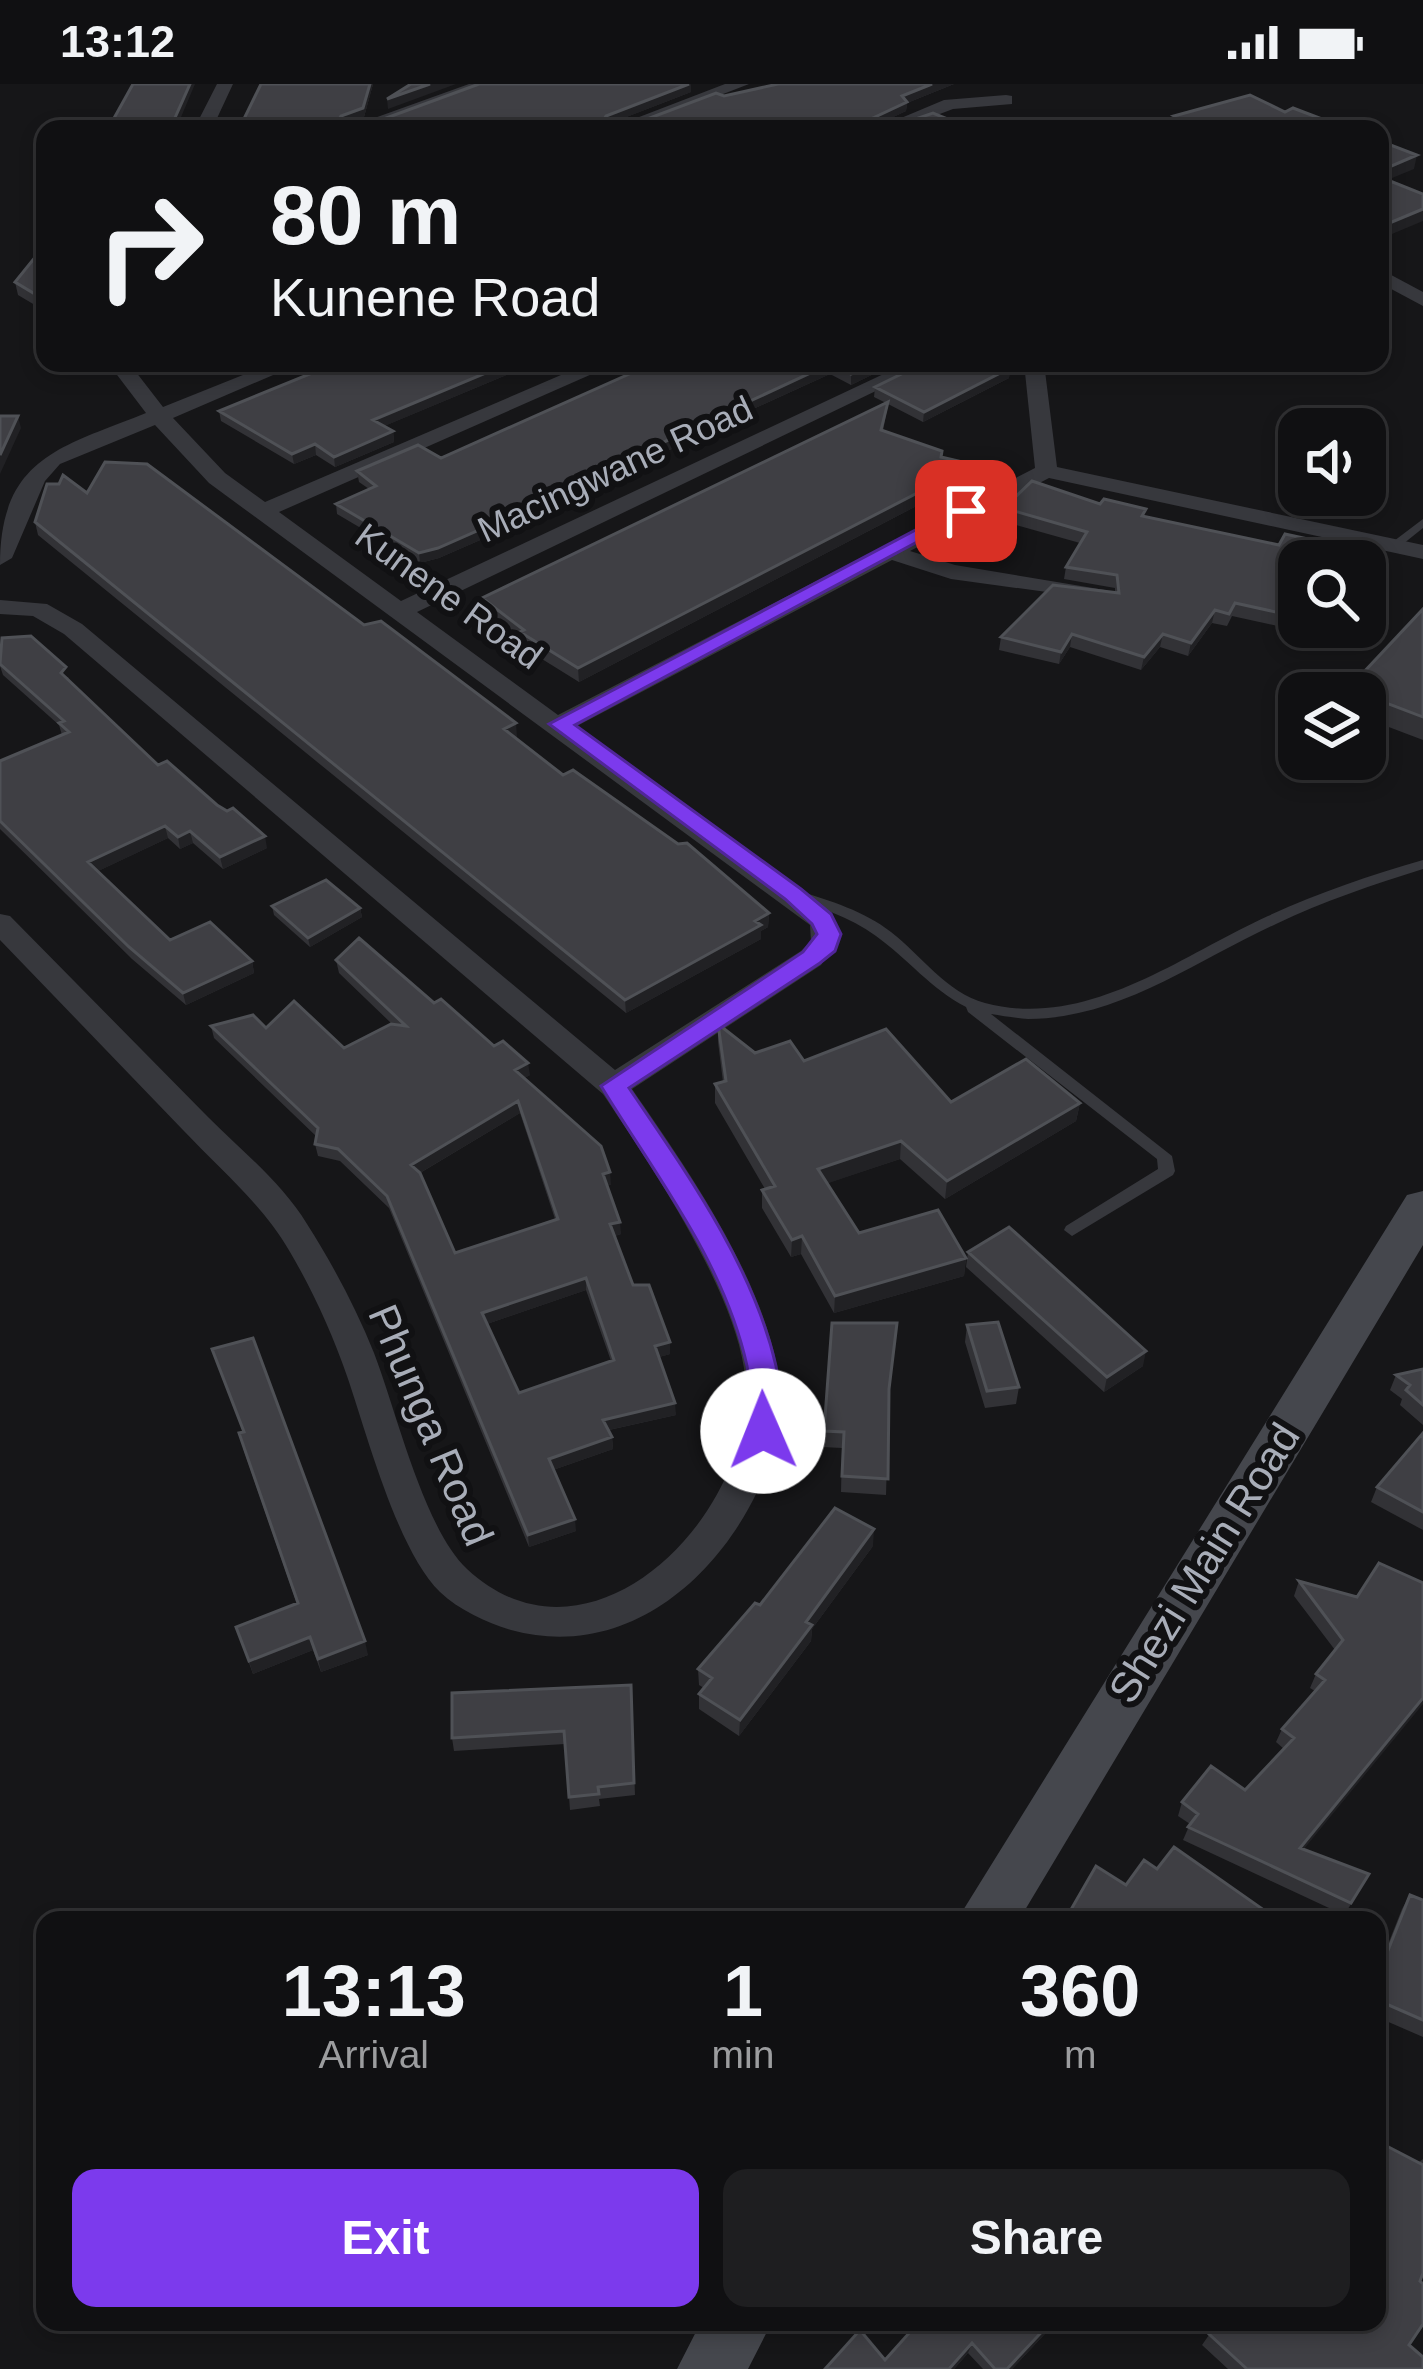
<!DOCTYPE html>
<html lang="en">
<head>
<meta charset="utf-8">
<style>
	body { margin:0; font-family:Helvetica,sans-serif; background:#1e1e20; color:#f1f3f6; height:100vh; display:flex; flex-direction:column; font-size:45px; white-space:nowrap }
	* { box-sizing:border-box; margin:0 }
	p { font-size:39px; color:#9c9d9f }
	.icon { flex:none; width:66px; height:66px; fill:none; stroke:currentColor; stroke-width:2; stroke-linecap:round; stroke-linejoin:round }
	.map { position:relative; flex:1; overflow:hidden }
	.details { position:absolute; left:36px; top:1827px; width:1350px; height:420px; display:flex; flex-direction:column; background:#101012; border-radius:24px; box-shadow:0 6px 18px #0003,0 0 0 3px #303032 }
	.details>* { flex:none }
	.guide { position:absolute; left:36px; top:36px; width:1353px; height:252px; border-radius:24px; box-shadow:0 6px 18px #0003,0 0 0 3px #303032; background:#101012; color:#f1f3f6; overflow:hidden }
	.tools { position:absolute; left:1278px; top:324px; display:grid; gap:24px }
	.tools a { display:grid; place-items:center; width:108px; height:108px; border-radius:24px; background:#101012; box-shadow:0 6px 18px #0003,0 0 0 3px #303032; font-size:60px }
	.pin { position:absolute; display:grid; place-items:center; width:102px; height:102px; color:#fff; margin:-51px; border-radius:24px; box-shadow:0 6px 18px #0006 }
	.me { position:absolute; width:132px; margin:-66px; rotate:359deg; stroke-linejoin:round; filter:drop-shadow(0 0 9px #0008) }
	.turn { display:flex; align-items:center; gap:42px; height:252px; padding:0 36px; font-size:54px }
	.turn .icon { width:156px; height:156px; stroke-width:2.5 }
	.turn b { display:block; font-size:84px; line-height:102px }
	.eta { display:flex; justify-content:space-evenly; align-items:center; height:204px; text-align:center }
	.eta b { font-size:72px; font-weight:800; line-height:84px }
	.primary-button { display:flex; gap:24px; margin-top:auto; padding:24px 36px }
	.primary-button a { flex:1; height:138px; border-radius:24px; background:#7c3aed; color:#fff; font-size:48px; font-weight:800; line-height:138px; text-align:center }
	.primary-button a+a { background:#1e1e20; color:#f1f3f6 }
	.status { display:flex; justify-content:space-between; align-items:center; height:84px; padding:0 60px; background:#101012; direction:ltr }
	.status svg { height:33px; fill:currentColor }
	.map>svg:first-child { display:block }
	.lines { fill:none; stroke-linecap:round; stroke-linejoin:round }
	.lane { fill:#37383d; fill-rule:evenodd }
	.street { fill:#37383d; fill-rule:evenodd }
	.secondary { fill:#45474d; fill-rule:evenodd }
	.wall { fill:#323236; fill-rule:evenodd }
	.shaded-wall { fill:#212124 }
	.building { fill:#3f3f44; stroke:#4f5156; stroke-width:3; fill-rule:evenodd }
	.route { fill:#7c3aed; stroke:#51269a; stroke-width:3 }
	.labels { text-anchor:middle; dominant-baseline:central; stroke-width:12; stroke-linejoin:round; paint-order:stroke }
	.far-street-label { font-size:36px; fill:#a8adb8; stroke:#111113 }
	.street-label { font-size:42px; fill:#a8adb8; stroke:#111113 }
</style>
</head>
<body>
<div class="status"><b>13:12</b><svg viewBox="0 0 49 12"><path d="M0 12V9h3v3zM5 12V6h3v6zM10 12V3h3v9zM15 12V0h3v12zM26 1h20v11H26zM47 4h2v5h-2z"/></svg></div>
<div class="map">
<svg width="1423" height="2285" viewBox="0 0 1423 2285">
	<rect width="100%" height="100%" fill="#161618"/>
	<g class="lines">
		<path class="lane" d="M1423,435V444L1398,464H1390V460Z
			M1423,776V785C1373,801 1323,817 1276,840C1197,876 1119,935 1028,935C1016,934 1003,932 991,930L1172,1072L1175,1087L1173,1091L1072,1152L1064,1146L1066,1142L1158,1085L1157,1075L968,928L966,923C931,905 908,875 876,852C850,833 819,823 789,813L787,810L794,805L799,807C831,817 864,827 891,848C921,871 947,909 985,919C1087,946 1180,872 1268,832C1318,809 1370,791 1423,776Z"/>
		<path class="street" d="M217,0H233L212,45H194Z
			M469,0H494L370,45H344Z
			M725,0H749L633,45H608Z
			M1006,11L1012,12V20L953,25L900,45H875L944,16Z
			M1380,185L1423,208V222L1380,199Z
			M108,279H129L163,323L273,279H301L173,334L225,389L265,418L589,279H617L279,428L401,517L907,279H934L417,528L558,631L1035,384L1024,279H1044L1057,383L1423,461V475L1049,394L910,467L955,481L1105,506V516L951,495L892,476L575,643L832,829L841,853L821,881L632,1005C692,1092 778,1214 782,1322C782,1353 770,1380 757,1408C712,1502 619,1576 511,1546C487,1539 459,1526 440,1508C397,1466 367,1350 347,1292C332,1249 313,1207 290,1168C263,1121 220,1085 183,1046C122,983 61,919 0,856V830L10,832C76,899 142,966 208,1033C242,1067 282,1099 307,1140C333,1181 356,1224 374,1269C396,1326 424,1445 467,1485C594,1603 765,1420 744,1284C731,1200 650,1080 603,1010L64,550L33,532L0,530V516L47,520L82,540L615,986L801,867L811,857L810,841L209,399L155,341L60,380L45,397L12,474L0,481C0,373 62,363 146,329Z"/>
		<path class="secondary" d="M1423,1107V1161L1019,1836H957L1407,1111Z
			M701,2238H772L748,2285H677Z"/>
	</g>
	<path class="wall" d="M261,0H373L364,33L344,40H370L691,8L608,40H634L724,12L778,0H954L907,19L906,27L878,40L972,45H240Z
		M1285,28L1172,43L1174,32Z
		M45,161V227L18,211L15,198Z
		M304,279H535L384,342L393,347L394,358L335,383L316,371L294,380L221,337L219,327L317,287Z
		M654,279H896L851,301L830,290L727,337V342L650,374V382L439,474L420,479L337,430L336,420L369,405L359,398L357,387L441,374Z
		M1010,284L1009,294L923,338L888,320L883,347L942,373L980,382L979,396L934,419L928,416L579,598L521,562V557L483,528L482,514L886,319L874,313L875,303Z
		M87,409L364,541L517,653L516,654L563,691L769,829L768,843L761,847V855L626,929L38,451L35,438Z
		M1100,420L1144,432L1328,472L1299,477V543H1341L1330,567L1309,563L1291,545L1232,532L1227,542L1212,539L1188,572L1160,563L1141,586L1070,563L1059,580L999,566L1001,553L1115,508V504L1064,495L1066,483L1080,459L1002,437L1004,424Z
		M1423,525V656L1365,634V609H1347L1348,605Z
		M2,554L69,594L68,595L158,681L267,764L223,785L193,759L180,765L168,754L98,787L170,856L252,877L254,889L186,921L132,875L0,745V677L62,651L59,641L3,591L0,582Z
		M272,822L360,824L362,833L310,863L274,831Z
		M336,876L434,919L494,962L530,991L524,994L611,1101H607L621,1150L615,1152L633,1201L670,1258V1270L659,1273L676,1331L609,1346L612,1353L613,1365L553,1386L576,1447L529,1463L389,1124L340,1077L318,1072L315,1060L317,1053L214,954L211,942L266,944L344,964L392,940L339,889ZM520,1029L555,1135L455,1169L420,1089ZM586,1206L611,1277L519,1309L487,1240Z
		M718,940L755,969L804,977L951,1018L1080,1019L1076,1037L945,1115L900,1075L827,1099L859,1149L966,1174L964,1192L834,1229L801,1170L791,1173L762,1124V1106L765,1105L715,1019V1000L723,998L718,958Z
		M968,1168L1143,1282L1104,1308L966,1183Z
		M832,1239L889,1307L886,1411L841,1408L842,1364L822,1363Z
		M967,1241L1019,1303L1016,1320L985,1324L965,1258Z
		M212,1265L368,1571L321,1588L313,1566L253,1590L236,1543L297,1520L243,1364V1348Z
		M1423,1285V1341L1400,1321L1402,1315L1390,1306L1396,1291Z
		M1423,1349V1446L1371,1418L1377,1403Z
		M873,1462L812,1545L811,1557L739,1652L699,1625V1610L704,1604L699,1601L698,1585L760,1521Z
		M1299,1497L1357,1513L1304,1765L1362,1803L1344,1831L1183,1756L1190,1740L1178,1732L1182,1718L1245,1706L1284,1665L1276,1658L1282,1645L1315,1607L1310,1604L1316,1590L1335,1566L1294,1512Z
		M631,1601L635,1711L599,1715L600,1722L570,1726L565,1660L454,1667L452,1654Z
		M1410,1811L1423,1816V1953L1377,1933V1888L1402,1825Z
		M1423,2075V2189L1409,2261L1423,2285H1228L1202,2261L1218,2238Z
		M1056,2238L1012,2285H983L968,2269L954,2285H825L885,2276Z"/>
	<path class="shaded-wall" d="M190,0H195L176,45H170Z
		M370,0H373L364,33L342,41L339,45L338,37L341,32Z
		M430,0H456L388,25L387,15Z
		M691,0V8L606,41L603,37L606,32Z
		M932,0H954L907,19L906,27L871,44V35L902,12Z
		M1417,71L1414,85L1380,99V87Z
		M1423,125V137L1380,155V143Z
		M510,279H535L375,346L373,336Z
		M876,279H896L851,301V290Z
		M830,280V290L727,337V342L650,374V382L439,474L420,479L419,469Z
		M1010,284L1009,294L923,338L924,328Z
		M18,332L21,344L0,390V371Z
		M393,347L394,358L335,383L334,373Z
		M315,360L316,371L294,380L292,370Z
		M980,382L979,396L934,419L935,406Z
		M929,403L928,416L579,598L578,584Z
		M1215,526L1212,539L1188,572L1191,559Z
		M1072,550L1070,563L1059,580L1061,568Z
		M1163,550L1160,563L1141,586L1144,573Z
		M516,639L517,653L505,659L504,645Z
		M165,742L168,754L92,790L88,778Z
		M190,747L193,759L180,765L178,753Z
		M265,752L267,764L223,785L220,773Z
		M360,824L362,833L310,863L308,854Z
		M769,829L768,843L761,847V855L626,929L625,916Z
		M252,877L254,889L186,921L183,909Z
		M528,979L530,991L516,999L515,986Z
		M518,1017L520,1029L413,1093L411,1081Z
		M1080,1019L1076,1037L945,1115L947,1097Z
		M901,1057L900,1075L817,1103L818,1085Z
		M610,1088L611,1101L603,1102V1090Z
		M620,1138L621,1150L611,1153L610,1140Z
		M802,1152L801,1170L791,1173L792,1156Z
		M966,1174L964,1192L834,1229L835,1212Z
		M586,1194V1206L484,1241L482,1229Z
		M670,1258V1270L656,1274L655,1262Z
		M1146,1267L1143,1282L1104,1308L1107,1293Z
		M675,1319L676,1331L604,1347L603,1336Z
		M612,1353L613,1365L550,1387L549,1375Z
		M575,1435L576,1447L529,1463L528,1451Z
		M874,1445L873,1462L812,1545L811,1557L739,1652L740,1636L806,1538Z
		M310,1553L313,1566L253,1590L249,1577Z
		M365,1557L368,1571L321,1588L318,1575Z
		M1423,1614V1620L1294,1777L1300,1764Z
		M1051,2238H1056L1012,2285H1007Z
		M972,2259L968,2269L954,2285H949Z"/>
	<path class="building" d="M133,0H190L170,45H108Z
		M261,0H370L363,24L341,32L338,37L343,40H370L479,0H689L606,32L603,37L608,40H634L716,9L724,12L778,0H932L902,12L907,18L871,35L876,40H901L933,29L972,45H375L377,44L240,43Z
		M411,0H430L387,15Z
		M1250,11L1285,28L1293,24L1348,45H1166L1186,38L1174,32Z
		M1380,57L1417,71L1380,87Z
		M1380,93L1423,110V125L1380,143Z
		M45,161V216L15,198Z
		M320,279H510L373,336L393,347L334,373L315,360L292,370L219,327L327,283Z
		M654,279H876L851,290L830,280L722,330L727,332L642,367L650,371L438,464L419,469L336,420L376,402L357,387L418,361L441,374Z
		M924,279H1000L1010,284L924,328L875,303Z
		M888,318L881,346L942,367L941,373L980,382L935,406L929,403L578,584L520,548L524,546L482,514Z
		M0,332H18L0,371Z
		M105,378L147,380L364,541L381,537L516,639L504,645L563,691L573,686L678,760L687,759L769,829L755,837L761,841L625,916L35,438L47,400H59L63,391L87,409Z
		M1032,397L1100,420L1104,415L1146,425L1142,432L1279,461L1285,450L1331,460L1323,477H1299V537L1294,532L1235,519L1229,530L1215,526L1191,559L1163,550L1144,573L1072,550L1061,568L1001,553L1053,501L1119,509L1117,491L1066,483L1087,448L1004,424Z
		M1423,525V633L1365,611V609L1348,605Z
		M1305,543H1338L1333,554L1312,550Z
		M31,552L66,583L61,589L158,681L167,677L217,721L227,727L233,724L265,752L220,773L190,747L178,753L165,742L88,778L170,856L210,838L252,877L183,909L129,863L0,737V677L69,648L59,639L64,637L0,580L2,554Z
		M326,796L360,824L308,854L272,822Z
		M359,854L434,919L441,915L494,962L503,957L528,979L515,986L601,1062L610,1088L603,1090L620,1138L610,1140L633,1201H649L670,1258L655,1262L675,1319L603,1336L612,1353L549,1375L575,1435L528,1451L387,1112L338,1065L315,1060L318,1044L211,942L253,931L266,944L294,917L344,964L391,940L406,942L336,876ZM518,1017L558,1135L455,1169L420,1089L411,1081ZM586,1194L614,1276L519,1309L482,1229Z
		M718,940L755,969L790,957L804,977L886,945L951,1018L1026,975L1080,1019L947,1097L901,1057L818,1085L859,1149L938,1126L966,1174L835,1212L802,1152L792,1156L762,1106L775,1102L715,1000L726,997Z
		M1009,1143L1146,1267L1107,1293L968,1168Z
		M998,1238L1019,1303L987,1307L967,1241Z
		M832,1239H897L889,1305L888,1395L842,1392L844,1348L824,1347Z
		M253,1254L365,1557L318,1575L310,1553L249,1577L236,1543L298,1519L239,1349L244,1348L212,1265Z
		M1423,1285V1321L1406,1306L1410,1301L1396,1291Z
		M1423,1349V1428L1377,1403Z
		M835,1424L874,1445L806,1538L812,1541L740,1636L699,1610L712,1594L698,1585L755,1519L760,1521Z
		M1379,1479L1423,1499V1614L1300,1764L1369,1790L1351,1819L1188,1743L1198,1730L1182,1718L1211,1682L1245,1706L1294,1654L1282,1645L1325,1596L1316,1590L1343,1556L1299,1497L1357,1513Z
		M631,1601L634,1699L598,1703L599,1710L569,1713L564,1647L452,1654V1609Z
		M1174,1763L1278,1836H1065L1096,1782L1126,1801L1144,1776L1157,1785Z
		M1410,1811L1423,1816V1936L1377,1916V1894Z
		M1377,2057L1423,2081V2189L1420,2197L1423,2200V2240L1409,2261L1423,2273V2285H1247L1209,2250L1218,2238H1377Z
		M919,2238H1051L1007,2285H995L972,2259L949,2285H825L860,2246L885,2276Z"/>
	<path class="route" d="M959,423L975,427L575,641L801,805L831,830L841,850L835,867L820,879L629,1004C686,1088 753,1181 776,1282C780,1302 777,1327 778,1347L773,1356H752L748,1347C748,1327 751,1302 747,1282C724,1177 655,1091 601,1002L803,868L817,850L812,840L785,815L549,640Z"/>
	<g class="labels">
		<g class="far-street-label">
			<text transform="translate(615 385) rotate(-25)">Macingwane Road</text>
			<text transform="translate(449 512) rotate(36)">Kunene Road</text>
		</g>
		<g class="street-label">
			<text transform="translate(431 1341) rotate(67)">Phunga Road</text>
			<text transform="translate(1204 1479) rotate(-58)">Shezi Main Road</text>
		</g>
	</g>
</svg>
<div class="tools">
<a><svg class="icon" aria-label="sound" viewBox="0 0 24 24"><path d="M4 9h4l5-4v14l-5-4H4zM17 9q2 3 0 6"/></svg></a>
<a><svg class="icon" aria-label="search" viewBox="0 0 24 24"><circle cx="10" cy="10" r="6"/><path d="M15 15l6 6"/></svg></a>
<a><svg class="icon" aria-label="layers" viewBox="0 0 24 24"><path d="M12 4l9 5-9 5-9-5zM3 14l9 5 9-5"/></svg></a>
</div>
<div class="pin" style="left:966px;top:427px;background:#d93025"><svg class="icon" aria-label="arrive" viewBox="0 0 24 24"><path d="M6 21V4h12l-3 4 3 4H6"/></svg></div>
<svg class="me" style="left:763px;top:1347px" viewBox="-20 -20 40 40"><circle r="19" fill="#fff"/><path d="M0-13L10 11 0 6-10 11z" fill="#7c3aed"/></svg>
<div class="guide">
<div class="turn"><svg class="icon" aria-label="right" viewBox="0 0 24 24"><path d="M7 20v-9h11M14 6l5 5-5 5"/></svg><div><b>80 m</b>Kunene Road</div></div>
</div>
<section class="details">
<div class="eta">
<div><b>13:13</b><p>Arrival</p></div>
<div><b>1</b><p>min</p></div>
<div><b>360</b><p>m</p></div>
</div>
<div class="primary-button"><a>Exit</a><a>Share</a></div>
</section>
</div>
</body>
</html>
